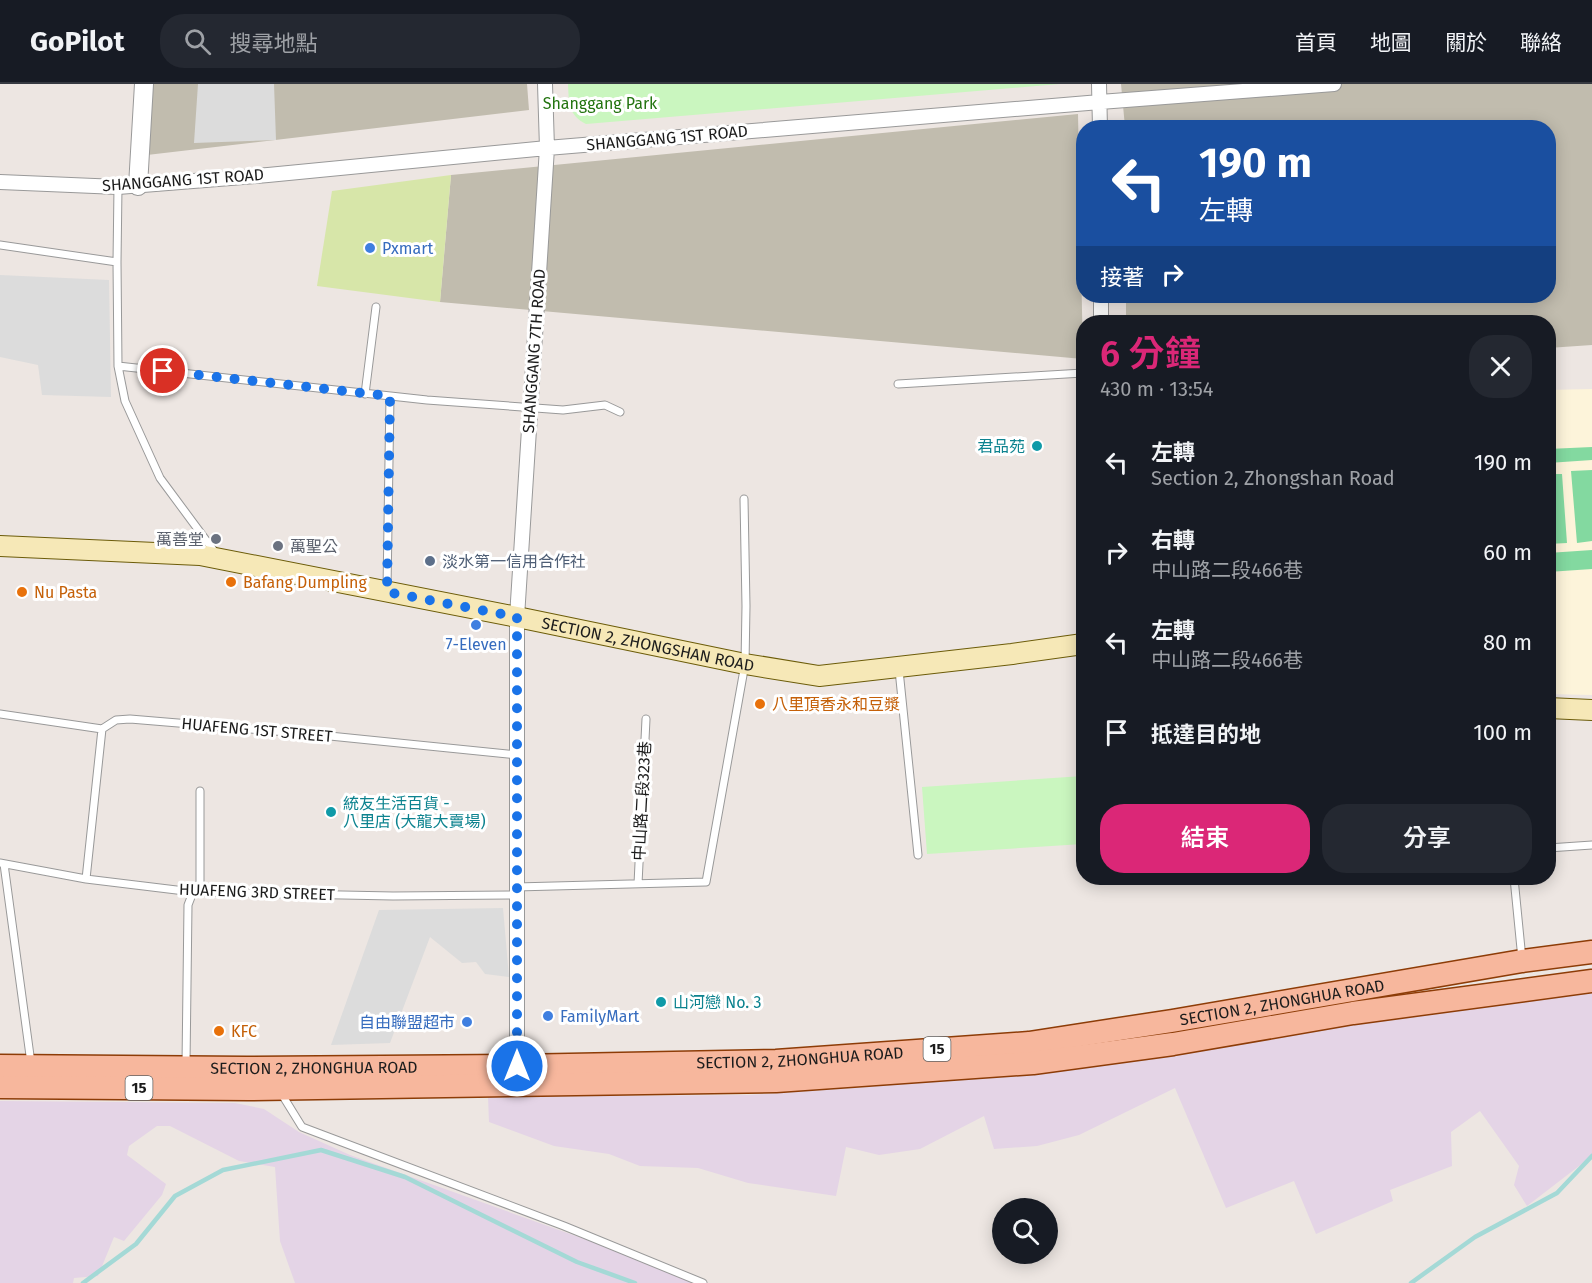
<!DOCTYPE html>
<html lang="zh-TW">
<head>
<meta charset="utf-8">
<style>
	body { margin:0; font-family:"Fira Sans","Noto Sans TC",sans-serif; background:#242831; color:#f1f3f6; height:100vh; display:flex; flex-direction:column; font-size:22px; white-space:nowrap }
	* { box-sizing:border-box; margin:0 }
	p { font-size:20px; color:#9ea1a6 }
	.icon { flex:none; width:33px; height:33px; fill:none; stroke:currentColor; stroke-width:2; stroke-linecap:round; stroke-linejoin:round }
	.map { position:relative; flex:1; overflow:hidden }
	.details { position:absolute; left:1076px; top:231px; width:480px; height:570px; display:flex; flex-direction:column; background:#171b24; border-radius:24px; box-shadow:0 3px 15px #0003 }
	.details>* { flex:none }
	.guide { position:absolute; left:1076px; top:36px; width:480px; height:183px; border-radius:24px; box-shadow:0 3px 15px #0003; background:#1a4fa0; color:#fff; overflow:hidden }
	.fabs { position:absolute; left:992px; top:1114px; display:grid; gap:12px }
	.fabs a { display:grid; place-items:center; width:66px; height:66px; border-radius:50%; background:#171b24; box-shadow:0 3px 15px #0003; font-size:30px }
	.pin { position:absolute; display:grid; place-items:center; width:51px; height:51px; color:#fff; margin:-26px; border:3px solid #fff; border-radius:50%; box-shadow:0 2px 6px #0007 }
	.me { position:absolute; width:66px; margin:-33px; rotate:0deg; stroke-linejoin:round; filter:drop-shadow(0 0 4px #0008) }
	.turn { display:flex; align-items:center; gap:21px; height:126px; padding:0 24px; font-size:27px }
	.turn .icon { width:78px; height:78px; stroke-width:2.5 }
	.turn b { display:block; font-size:42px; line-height:51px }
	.then { display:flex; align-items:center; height:57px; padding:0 24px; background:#0003; gap:12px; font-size:22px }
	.round { display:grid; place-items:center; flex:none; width:63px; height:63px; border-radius:24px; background:#242831 }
	.summary { display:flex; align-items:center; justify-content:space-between; height:102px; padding:0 24px }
	h1 { font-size:36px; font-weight:600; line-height:45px; color:#db2777 }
	.primary-button { display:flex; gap:12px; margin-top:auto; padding:12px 24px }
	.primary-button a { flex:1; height:69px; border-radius:24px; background:#db2777; color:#fff; font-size:24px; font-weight:600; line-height:69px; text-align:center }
	.primary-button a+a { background:#242831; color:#f1f3f6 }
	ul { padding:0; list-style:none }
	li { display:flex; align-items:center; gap:18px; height:90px; padding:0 24px }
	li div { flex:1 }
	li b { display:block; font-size:22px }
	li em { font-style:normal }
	header { display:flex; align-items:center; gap:36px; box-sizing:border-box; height:84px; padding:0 30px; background:#171b24; border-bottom:2px solid #363941 }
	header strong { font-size:28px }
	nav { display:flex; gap:33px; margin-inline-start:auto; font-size:21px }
	.search { width:420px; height:54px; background:#242831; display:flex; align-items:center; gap:15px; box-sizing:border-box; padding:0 21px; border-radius:24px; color:#9ea1a6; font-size:22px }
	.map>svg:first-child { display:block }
	.industrial { fill:#e4d4e6 }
	.education { fill:#fdf4da }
	.construction { fill:#c1bcae }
	.grass { fill:#d7e6a9 }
	.park { fill:#caf6bf }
	.pitch { fill:#83d9a0 }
	.parking { fill:#dcdcdc }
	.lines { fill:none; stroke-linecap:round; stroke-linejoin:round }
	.stream { stroke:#a4d9d6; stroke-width:4.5 }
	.service-casing { stroke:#999; stroke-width:9 }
	.minor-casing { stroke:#999; stroke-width:16 }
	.tertiary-casing { stroke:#999; stroke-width:20 }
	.secondary-casing { stroke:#6c5c09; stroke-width:22 }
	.primary-casing { stroke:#8d3c07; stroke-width:25 }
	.service { stroke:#fff; stroke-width:7 }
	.minor { stroke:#fff; stroke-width:14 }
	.tertiary { stroke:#fff; stroke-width:18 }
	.secondary { stroke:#f6e8b7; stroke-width:20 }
	.primary { stroke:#f7b79d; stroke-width:22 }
	.route { stroke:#1a73e8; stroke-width:10; stroke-dasharray:0 18 }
	.shop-dot { fill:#3f7fe0; stroke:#fff; stroke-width:2 }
	.culture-dot { fill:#0f9aa8; stroke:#fff; stroke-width:2 }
	.worship-dot { fill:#6b7280; stroke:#fff; stroke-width:2 }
	.service-dot { fill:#5c6f8a; stroke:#fff; stroke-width:2 }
	.food-dot { fill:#e8710a; stroke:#fff; stroke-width:2 }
	.labels { text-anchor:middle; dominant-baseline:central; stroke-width:6; stroke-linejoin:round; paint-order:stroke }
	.shield { fill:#fff; stroke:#606060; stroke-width:1.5 }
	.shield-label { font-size:15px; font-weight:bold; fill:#1c1c1c }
	.park-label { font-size:16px; fill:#237410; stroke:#fff }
	.street-label { font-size:16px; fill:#1c1c1c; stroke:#fff }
	.shop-label { font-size:16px; fill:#366cbe; stroke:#fff; text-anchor:start }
	.culture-label { font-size:16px; fill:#0d838f; stroke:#fff; text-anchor:start }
	.worship-label { font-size:16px; fill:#5b616d; stroke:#fff; text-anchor:end }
	.service-label { font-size:16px; fill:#4e5e75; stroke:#fff; text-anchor:start }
	.food-label { font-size:16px; fill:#c56008; stroke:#fff; text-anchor:start }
</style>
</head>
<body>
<header>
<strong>GoPilot</strong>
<div class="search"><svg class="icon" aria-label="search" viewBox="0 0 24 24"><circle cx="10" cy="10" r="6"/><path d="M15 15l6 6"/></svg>搜尋地點</div>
<nav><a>首頁</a><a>地圖</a><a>關於</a><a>聯絡</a></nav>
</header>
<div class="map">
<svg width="1592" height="1199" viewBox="0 0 1592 1199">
	<rect width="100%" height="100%" fill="#ede6e2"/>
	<path class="industrial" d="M1592,907V1072L1527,1122L1514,1101L1519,1082L1480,1027L1451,1048L1452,1082L1390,1106L1393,1117L1316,1150L1294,1097L1226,1124L1175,1004L1079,1051L1037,1062L994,1065L984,1032L920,1065L879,1071L846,1063L836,1112L748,1099L698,1084L640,1082L609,1070L554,1062L489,1038L488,1013L749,1011L868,1003L988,991L1100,978L1476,922Z
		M0,1017L235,1019L264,1025L299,1048L350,1071L707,1199H295L280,1157L275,1083L239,1077L170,1042H157L129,1062L127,1071L166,1100L162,1111L124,1157L114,1153L98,1192L74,1194L73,1199H0Z"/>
	<path class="education" d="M1592,305V611L1548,610V306Z"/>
	<path class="construction" d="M150,0H527L529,26L147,71Z
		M1121,0H1592V261L1548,264V238H1126V212H1548V44L1125,43Z
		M1078,30L1083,275L440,218L451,91Z"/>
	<path class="grass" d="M451,91L440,218L317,202L332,107Z"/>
	<path class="park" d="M568,0H1060L586,40C568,31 569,18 568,0Z
		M1083,692V760L927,770L922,703Z"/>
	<path class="pitch" d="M1592,363V376L1548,379V365Z
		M1592,386V457L1577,459L1571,387Z
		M1548,390H1562L1567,459L1548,460Z
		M1592,466V485L1548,488V469Z"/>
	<path class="parking" d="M198,0H274L276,56L194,59Z
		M0,191L109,196L111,313L42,311L38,281L0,273Z
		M503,824L509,893L485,890L476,878L462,879L430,853L390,959L331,961L379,826Z"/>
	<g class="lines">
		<path class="stream" d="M83,1199L136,1160L175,1112L223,1086L321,1066L405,1093L577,1178L635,1199
			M1411,1199L1475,1153L1557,1109L1592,1072"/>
		<g class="service-casing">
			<path id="service" d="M118,103L117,178L118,282L125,317L160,394L217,471
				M0,161L117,178
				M118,282L427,316L563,326L605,321L620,328
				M898,300L1083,289
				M365,310L376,223
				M387,505L390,312
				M899,586L918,771
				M0,630L102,645L116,636L130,635L310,650L517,671
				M1548,764L1592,761
				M0,779L86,795L193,808L393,812L516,811
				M4,780L31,979
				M1514,794L1522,875
				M86,795L102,645
				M638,800L646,635
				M516,803L706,798L745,580L746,522L744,415
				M186,980L188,821L193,808L200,801V707
				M281,1009L302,1043L564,1142L703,1199"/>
		</g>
		<g class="minor-casing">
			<path id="minor" d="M1099,0L1100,44
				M0,98L118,103L268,91L547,64L1100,18L1334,0
				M1101,212V238
				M517,990V533L547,64L545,0"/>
		</g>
		<g class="tertiary-casing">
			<path id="tertiary" d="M138,102L144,0"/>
		</g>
		<g class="secondary-casing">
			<g id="secondary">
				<path id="s1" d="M0,462L200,471L517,533L745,580L819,592L1012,570L1083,560"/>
				<path d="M1548,624L1592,626"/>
			</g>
		</g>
		<g class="primary-casing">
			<g id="primary">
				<path id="s2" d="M0,982L246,984L517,982L776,977L1029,959L1172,937L1522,877L1592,868"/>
				<path d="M0,1003L248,1005L776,997L1033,979L1173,960L1353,929L1592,897"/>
			</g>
		</g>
		<use href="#service" class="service"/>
		<use href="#minor" class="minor"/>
		<use href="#tertiary" class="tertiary"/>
		<use href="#secondary" class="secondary"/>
		<use href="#primary" class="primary"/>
	</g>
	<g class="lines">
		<path class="route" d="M163,287L390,312L387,508L517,533V982"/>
	</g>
	<g class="shop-dot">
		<circle cx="370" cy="164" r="6"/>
		<circle cx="476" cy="541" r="6"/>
		<circle cx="548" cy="932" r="6"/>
		<circle cx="467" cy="938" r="6"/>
	</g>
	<g class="culture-dot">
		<circle cx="1037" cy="362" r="6"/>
		<circle cx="331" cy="728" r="6"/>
		<circle cx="661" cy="918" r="6"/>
	</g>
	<g class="worship-dot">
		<circle cx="216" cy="455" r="6"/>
		<circle cx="278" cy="462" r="6"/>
	</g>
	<circle class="service-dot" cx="430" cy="477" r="6"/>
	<g class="food-dot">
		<circle cx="231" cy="498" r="6"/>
		<circle cx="22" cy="508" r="6"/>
		<circle cx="760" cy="620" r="6"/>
		<circle cx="219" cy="947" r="6"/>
	</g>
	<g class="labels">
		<g class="shield">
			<rect x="923.5" y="953" width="27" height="24" rx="4.5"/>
			<rect x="125.5" y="992" width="27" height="24" rx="4.5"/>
		</g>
		<g class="shield-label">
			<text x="937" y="965">15</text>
			<text x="139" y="1004">15</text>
		</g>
		<g class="park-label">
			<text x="600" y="19">Shanggang Park</text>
		</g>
		<g class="street-label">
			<text transform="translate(667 54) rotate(-5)">SHANGGANG 1ST ROAD</text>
			<text transform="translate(183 96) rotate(-4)">SHANGGANG 1ST ROAD</text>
			<text transform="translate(534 267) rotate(-86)">SHANGGANG 7TH ROAD</text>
			<text stroke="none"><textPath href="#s1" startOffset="657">SECTION 2, ZHONGSHAN ROAD</textPath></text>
			<text transform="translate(257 646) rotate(5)">HUAFENG 1ST STREET</text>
			<text transform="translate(642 717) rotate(-87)">中山路二段323巷</text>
			<text transform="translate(257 808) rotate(2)">HUAFENG 3RD STREET</text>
			<text stroke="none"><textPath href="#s2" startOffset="1286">SECTION 2, ZHONGHUA ROAD</textPath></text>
			<text stroke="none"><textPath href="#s2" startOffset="800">SECTION 2, ZHONGHUA ROAD</textPath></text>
			<text stroke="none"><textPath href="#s2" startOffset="314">SECTION 2, ZHONGHUA ROAD</textPath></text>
		</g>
		<g class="shop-label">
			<text x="382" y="164">Pxmart</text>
			<text x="476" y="560" text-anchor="middle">7-Eleven</text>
			<text x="560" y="932">FamilyMart</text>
			<text x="455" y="938" text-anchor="end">自由聯盟超市</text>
		</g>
		<g class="culture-label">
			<text x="1025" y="362" text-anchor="end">君品苑</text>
			<text x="343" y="719">統友生活百貨 -<tspan x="343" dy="18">八里店 (大龍大賣場)</tspan></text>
			<text x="673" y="918">山河戀 No. 3</text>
		</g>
		<g class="worship-label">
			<text x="204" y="455">萬善堂</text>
			<text x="290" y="462" text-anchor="start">萬聖公</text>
		</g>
		<g class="service-label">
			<text x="442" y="477">淡水第一信用合作社</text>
		</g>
		<g class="food-label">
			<text x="243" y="498">Bafang Dumpling</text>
			<text x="34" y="508">Nu Pasta</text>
			<text x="772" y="620">八里頂香永和豆漿</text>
			<text x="231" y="947">KFC</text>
		</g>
	</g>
</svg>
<div class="fabs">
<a><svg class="icon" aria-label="search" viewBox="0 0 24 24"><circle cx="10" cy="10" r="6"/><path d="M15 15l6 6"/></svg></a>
</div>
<div class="pin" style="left:163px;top:287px;background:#d93025"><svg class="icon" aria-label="arrive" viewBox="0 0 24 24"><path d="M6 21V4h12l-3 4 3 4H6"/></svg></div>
<svg class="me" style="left:517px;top:982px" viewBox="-20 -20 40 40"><circle r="17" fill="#1a73e8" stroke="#fff" stroke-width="3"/><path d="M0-11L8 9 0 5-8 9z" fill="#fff"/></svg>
<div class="guide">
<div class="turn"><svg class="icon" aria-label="left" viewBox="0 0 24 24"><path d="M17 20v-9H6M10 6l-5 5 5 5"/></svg><div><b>190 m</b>左轉</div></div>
<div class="then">接著<svg class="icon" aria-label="right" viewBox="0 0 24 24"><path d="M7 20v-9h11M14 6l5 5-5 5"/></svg></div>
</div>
<section class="details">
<div class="summary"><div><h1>6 分鐘</h1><p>430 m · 13:54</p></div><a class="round"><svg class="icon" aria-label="close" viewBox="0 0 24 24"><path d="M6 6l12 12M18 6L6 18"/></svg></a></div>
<ul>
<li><svg class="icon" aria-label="left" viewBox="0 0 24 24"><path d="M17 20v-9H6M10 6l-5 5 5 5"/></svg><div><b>左轉</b><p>Section 2, Zhongshan Road</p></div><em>190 m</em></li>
<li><svg class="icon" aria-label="right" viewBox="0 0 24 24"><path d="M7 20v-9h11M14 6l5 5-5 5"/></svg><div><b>右轉</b><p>中山路二段466巷</p></div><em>60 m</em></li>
<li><svg class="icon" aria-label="left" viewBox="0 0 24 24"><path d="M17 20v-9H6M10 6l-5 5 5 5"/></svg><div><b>左轉</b><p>中山路二段466巷</p></div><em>80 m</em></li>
<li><svg class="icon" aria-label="arrive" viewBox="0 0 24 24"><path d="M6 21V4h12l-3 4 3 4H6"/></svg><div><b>抵達目的地</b></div><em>100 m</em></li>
</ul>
<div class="primary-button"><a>結束</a><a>分享</a></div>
</section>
</div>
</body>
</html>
